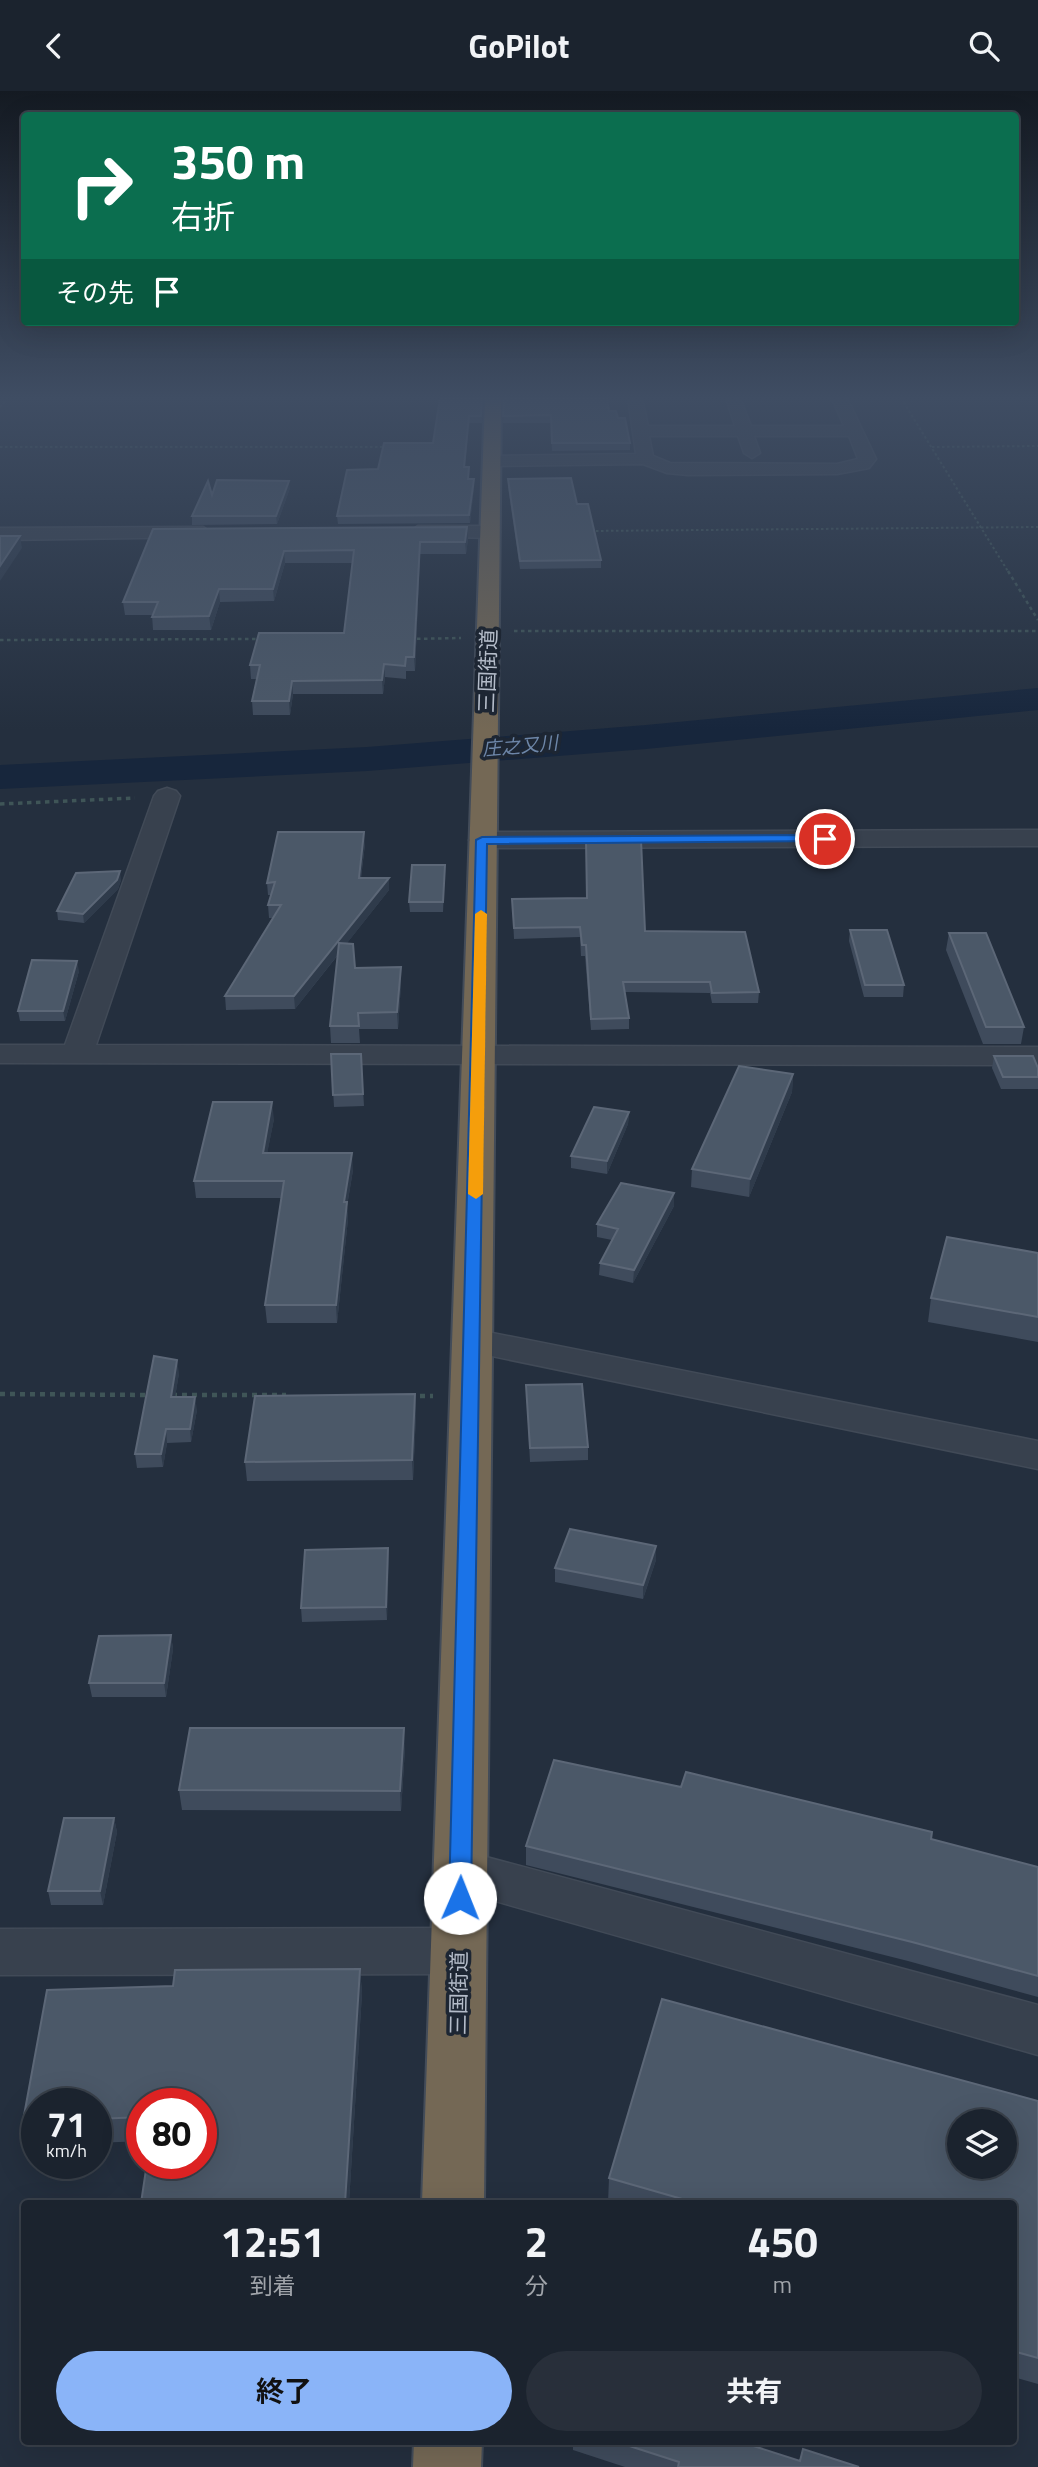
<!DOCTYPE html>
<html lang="ja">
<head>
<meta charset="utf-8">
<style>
	body { margin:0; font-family:"Titillium Web","Noto Sans JP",sans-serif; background:#282f3a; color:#f1f3f6; height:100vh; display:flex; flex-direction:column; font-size:26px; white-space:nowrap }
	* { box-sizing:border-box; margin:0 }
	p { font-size:23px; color:#a0a4aa }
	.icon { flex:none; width:38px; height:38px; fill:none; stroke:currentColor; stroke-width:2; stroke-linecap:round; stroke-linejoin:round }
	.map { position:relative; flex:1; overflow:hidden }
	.panel { position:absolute; left:21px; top:2109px; width:996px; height:245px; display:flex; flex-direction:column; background:#1b232e; border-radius:7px; box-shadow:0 7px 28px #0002,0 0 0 2px #39404a }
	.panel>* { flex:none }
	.guide { position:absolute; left:21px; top:21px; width:998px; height:214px; border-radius:7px; box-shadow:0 7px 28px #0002,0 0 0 2px #39404a; background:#0b6e4f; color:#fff; overflow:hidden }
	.controls { position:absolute; left:947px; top:2018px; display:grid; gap:14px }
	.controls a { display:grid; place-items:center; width:70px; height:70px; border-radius:50%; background:#1b232e; box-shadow:0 7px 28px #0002,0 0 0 2px #39404a; font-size:35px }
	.speed { position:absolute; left:21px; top:1997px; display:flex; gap:14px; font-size:35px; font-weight:700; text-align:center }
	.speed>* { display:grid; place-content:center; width:91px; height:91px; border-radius:50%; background:#1b232e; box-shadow:0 7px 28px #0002,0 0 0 2px #39404a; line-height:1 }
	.speed small { font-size:18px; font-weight:400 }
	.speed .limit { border:10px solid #d22; background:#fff; color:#111 }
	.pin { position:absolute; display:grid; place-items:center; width:60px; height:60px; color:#fff; margin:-30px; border:4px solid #fff; border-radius:50%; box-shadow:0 2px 7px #0007 }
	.me { position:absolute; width:77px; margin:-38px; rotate:1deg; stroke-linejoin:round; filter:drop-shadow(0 0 5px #0008) }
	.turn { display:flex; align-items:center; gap:24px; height:147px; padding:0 35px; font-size:32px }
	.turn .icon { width:91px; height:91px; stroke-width:2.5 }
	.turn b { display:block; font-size:49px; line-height:60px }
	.then { display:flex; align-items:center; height:66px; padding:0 35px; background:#0003; gap:14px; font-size:26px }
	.eta { display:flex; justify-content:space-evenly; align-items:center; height:119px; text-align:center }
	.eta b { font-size:42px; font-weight:700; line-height:49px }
	.action { display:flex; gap:14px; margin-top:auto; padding:14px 35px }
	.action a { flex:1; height:80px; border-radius:42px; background:#8ab4f8; color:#111; font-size:28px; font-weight:700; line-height:80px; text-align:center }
	.action a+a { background:#282f3a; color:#f1f3f6 }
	header { display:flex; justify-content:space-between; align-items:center; height:91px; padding:0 35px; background:#1b232e; font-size:32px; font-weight:700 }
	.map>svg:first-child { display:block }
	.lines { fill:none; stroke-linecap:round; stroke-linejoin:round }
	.river { fill:#17263c; fill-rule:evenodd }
	.minor-casing { stroke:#414a57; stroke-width:3 }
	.highway-casing { stroke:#434c59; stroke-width:4 }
	.path-far3 { stroke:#3f5557; stroke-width:2; stroke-dasharray:2.5 2.5; stroke-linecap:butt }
	.path-far2 { stroke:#3f5557; stroke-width:2.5; stroke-dasharray:3.5 3.5; stroke-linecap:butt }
	.path-far1 { stroke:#3f5557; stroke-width:3.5; stroke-dasharray:4.5 4.5; stroke-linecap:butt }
	.path { stroke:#3f5557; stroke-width:4.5; stroke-dasharray:5 5; stroke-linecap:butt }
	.minor { fill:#38414e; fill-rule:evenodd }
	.highway { fill:#746855; fill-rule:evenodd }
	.wall { fill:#3f4b5c }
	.shaded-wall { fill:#2f3b4b }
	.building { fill:#4b5868; stroke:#5c6777; stroke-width:2; fill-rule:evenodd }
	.route { fill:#1a73e8; stroke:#114b97; stroke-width:2 }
	.slow { fill:#f59e0b }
	.labels { text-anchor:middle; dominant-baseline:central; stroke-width:7; stroke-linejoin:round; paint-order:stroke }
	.far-water-label { font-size:19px; font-style:italic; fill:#6d86a8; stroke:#1d2633 }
	.street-label { font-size:21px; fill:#b4bcc9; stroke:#1d2633 }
</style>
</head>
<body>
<header><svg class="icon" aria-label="back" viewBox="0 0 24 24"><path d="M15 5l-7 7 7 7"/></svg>GoPilot<svg class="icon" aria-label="search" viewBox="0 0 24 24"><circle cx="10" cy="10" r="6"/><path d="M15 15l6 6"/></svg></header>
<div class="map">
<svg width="1038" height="2376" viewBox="0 0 1038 2376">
	<rect width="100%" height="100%" fill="#242f3e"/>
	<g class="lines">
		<path class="river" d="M1038,597V619L646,658L367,680L0,698V674L367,656L646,634Z"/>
		<g class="minor-casing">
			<path id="minor" d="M628,307H642L648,335H735L726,307H740L751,335H844L834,312L828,307H847L876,368L869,377L837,383L688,384L667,382L643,373L492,375L483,370L492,365L636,363ZM649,345H738L744,362L752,367L760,362L754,345H849L858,368L837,373L670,372L653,365Z
				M418,435H491L500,441L491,447L411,445L409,441Z
				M203,436L212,442L210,446L0,449V437Z
				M167,697L176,700L180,705L96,954L1038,956V974L0,972V954H65L154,705L158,700Z
				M1038,739V755L482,757L473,755L469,749L473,743L482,741Z
				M472,1238L1038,1350V1378L458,1258L453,1250L458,1242Z
				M460,1759L1038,1914V1964L442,1795L435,1780L442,1765Z
				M459,1837L478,1844L485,1860L478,1876L459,1883L0,1884V1838Z"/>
		</g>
		<g class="highway-casing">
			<path id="highway" d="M485,307H501L484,2112H422Z
				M414,2350H482L481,2376H413Z"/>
		</g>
		<path class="path-far3" d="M901,307L1009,482
			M0,316L8,307
			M0,356H388
			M932,356L1038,355
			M591,440L1038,436"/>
		<path class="path-far2" d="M1008,480L1038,529
			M514,540H1038
			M410,548L461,547
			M0,549L262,548"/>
		<path class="path-far1" d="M0,713L135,707"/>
		<path class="path" d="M0,1303L150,1304
			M172,1304H286
			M410,1305H433"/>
		<use href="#minor" class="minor"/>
		<use href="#highway" class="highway"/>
	</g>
	<path class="wall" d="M440,307H483L482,332H469L465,376L468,388H474V396L470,432L338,433L337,425L433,352Z
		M502,307H607L609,320L630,352V359L552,360L551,332H503L504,307Z
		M508,388L601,469V477L520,478L508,396Z
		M290,397L277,433L192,434V425L212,404Z
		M153,438L468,448L466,463H420L415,580H406V588L385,586L383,603H293L290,624H253L252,610L257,588H251L250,574L344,542L352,472H285L274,510L220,511L211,539H153L152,524H125L123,511Z
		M365,753L361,787H389V799L347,852L355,877L401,876V893L398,938H359L360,952H331L330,935L338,864L295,918L226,919L225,905L273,827H269L268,814L271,804H268L267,792Z
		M445,774L443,821H410L409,811Z
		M121,789L118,798L84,832L58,829L57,820Z
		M512,808L645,840L759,901L758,912H712L710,902L625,901L629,927V938L591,939L585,865H581L580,846L514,848Z
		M850,839L904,894L903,906H864L849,850Z
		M949,842L1024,936L1021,953H983L946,859Z
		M79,880L65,930H20L18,920Z
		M331,963H361L364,1015L334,1016Z
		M994,965L1038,977V998H1001L992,977Z
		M793,983L792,1001L749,1106L691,1096L692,1078Z
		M629,1021L628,1033L607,1083L571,1077V1065Z
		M274,1028L267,1062L353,1079L347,1115L348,1128L337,1232H267L265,1214L281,1107H196L194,1090Z
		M674,1102V1115L633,1192L599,1184L600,1172L612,1149L597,1146V1133Z
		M1038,1162V1251L928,1231L931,1207Z
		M179,1282L175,1306L197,1319L191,1351L167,1352L163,1376L137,1377L135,1363Z
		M526,1294L588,1356V1369L530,1371Z
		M415,1303L416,1322L413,1389L247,1390L245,1371Z
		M388,1457L387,1529L302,1531L301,1517Z
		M656,1469L643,1508L555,1491V1477Z
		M171,1544L173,1558L166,1606H92L89,1592Z
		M405,1657L401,1720L182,1719L179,1699Z
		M114,1727L117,1741L103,1814H51L48,1800Z
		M931,1748L1038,1776V1906L908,1870L526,1774V1755Z
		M360,1878L362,1902L349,2112H141L147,2072H201V2012H142V2050L96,2052V2012H37V2053H29L23,2030L47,1899L173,1895L175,1879Z
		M1038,2010V2293L1013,2286V2112H608L609,2087Z
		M573,2350H738L800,2370L859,2376H625L573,2359Z"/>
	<path class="shaded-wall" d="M469,325V332L464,383V376Z
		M474,388V396L470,432L469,424Z
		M289,390L290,397L277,433L276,425Z
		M467,436L468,448L466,463L465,451Z
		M20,445L22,457L0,490V475Z
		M420,451V463L415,580L414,566Z
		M284,460L285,472L274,510L273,498Z
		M219,498L220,511L211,539L209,525Z
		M384,573L385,586L383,603L382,589Z
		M292,590L293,603L290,624L289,610Z
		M364,741L365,753L359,799V787Z
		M120,780L121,789L118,798L84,832L83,823Z
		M389,787V799L295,918L294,905Z
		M77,870L79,880L65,930L63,920Z
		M401,876V893L398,938L397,921Z
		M793,983L792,1001L749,1106L750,1088Z
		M272,1011L274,1028L264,1079L263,1062Z
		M629,1021L628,1033L607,1083V1070Z
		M352,1062L353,1079L347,1115L348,1128L337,1232L336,1214L344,1111Z
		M674,1102V1115L633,1192L634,1179Z
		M177,1269L179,1282L173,1319L171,1306Z
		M415,1303L416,1322L413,1389L412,1369Z
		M195,1306L197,1319L191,1351L190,1338Z
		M166,1338L167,1352L163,1376L161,1363Z
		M656,1455V1469L643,1508V1494Z
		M388,1457L389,1471L387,1529L386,1516Z
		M171,1544L173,1558L166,1606L164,1592Z
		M404,1637L405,1657L401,1720L400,1700Z
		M114,1727L117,1741L103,1814L100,1800Z
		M360,1878L362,1902L349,2112H345Z"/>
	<path class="building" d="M440,307H482L481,325H469L464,376H469L468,388H474L469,424L337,425L347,379L378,378L384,352H433Z
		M504,307H607L609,320H616L618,327H625L630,352H552L551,324L503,325Z
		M571,387L577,413H588L601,469L520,470L508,388Z
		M217,389L289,390L276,425H192L208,390L212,404Z
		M467,436L465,451H420L414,566H406L405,575L384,573L382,589L292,590L289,610H252L260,574H250L259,542H344L354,459L284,460L273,498H219L209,525L152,526L158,511H123L153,438Z
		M0,445H20L0,475Z
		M278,741H364L359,787H389L294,905H225L281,814H268L275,791L267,792Z
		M586,749H641L645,840L745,841L759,901L712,902L710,891H623L629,927L591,928L586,854H582L580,836L514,837L512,808L587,807Z
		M412,774H445L443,811H409Z
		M120,780L117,789L83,823L57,820L76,782Z
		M850,839H887L904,894H865Z
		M949,842H986L1024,936H986Z
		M339,852L353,853L355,877L401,876L397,921L358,922L359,935H330Z
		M32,869L77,870L63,920H18Z
		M331,963H361L363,1003L333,1004Z
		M994,965H1033L1038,977V986H1003Z
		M739,975L793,983L750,1088L692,1078Z
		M213,1011H272L263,1062H352L344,1111H347L336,1214H265L284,1090H194Z
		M594,1016L629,1021L607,1070L571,1065Z
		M621,1092L674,1102L634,1179L600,1172L618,1138L597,1133Z
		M947,1146L1038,1162V1226L931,1207Z
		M154,1265L177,1269L171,1306H195L190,1338H166L161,1363H135Z
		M582,1293L588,1356L530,1357L526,1294Z
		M415,1303L412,1369L245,1371L255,1305Z
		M570,1438L656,1455L643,1494L555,1477Z
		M388,1457L386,1516L301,1517L305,1459Z
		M171,1544L164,1592H89L99,1545Z
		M190,1637H404L400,1700L179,1699Z
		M554,1669L681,1696L686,1681L932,1741L931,1748L1038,1776V1885L912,1851L526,1755Z
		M64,1727H114L100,1800H48Z
		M360,1878L345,2112H141L147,2072H201V2012H142V2026L96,2028V2012H37V2029L23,2030L47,1899L173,1895L175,1879Z
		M662,1908L1038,2010V2267L1013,2260V2112H696L609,2087ZM959,2030H1004V2076H959Z
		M614,2350H738L800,2370L803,2358L859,2376H678L679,2371Z"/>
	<linearGradient id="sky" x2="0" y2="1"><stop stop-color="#141a22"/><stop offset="0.48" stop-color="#3f4d63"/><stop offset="1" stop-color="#3f4d63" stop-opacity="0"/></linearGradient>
	<rect width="1038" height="639" fill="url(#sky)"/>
	<path class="route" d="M825,744L831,748L829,750L487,753L471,1807L468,1814L460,1816L452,1814L449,1807L476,749L482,746Z"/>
	<path class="slow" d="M481,819L487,823L483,1103L476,1108L468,1103L475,823Z"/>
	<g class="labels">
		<g class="far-water-label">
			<text transform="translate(520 654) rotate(-5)">庄之又川</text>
		</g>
		<g class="street-label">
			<text transform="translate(487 580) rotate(-88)">三国街道</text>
			<text transform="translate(458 1902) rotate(-89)">三国街道</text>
		</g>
	</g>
</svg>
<div class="controls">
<a><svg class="icon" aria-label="layers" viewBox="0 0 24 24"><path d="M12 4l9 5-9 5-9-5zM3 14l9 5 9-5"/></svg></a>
</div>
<div class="speed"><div>71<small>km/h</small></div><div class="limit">80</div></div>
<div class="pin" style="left:825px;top:748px;background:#d93025"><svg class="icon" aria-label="arrive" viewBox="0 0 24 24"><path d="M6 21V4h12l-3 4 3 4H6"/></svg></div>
<svg class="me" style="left:460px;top:1807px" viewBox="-20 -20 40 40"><circle r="19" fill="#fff"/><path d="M0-13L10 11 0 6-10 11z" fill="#1a73e8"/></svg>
<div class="guide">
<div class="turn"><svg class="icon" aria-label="right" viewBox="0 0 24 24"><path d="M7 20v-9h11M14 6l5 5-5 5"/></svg><div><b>350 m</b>右折</div></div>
<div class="then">その先<svg class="icon" aria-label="arrive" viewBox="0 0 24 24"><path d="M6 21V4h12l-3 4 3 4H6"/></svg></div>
</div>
<section class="panel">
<div class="eta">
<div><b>12:51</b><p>到着</p></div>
<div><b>2</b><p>分</p></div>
<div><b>450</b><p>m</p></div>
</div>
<div class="action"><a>終了</a><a>共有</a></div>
</section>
</div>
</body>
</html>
